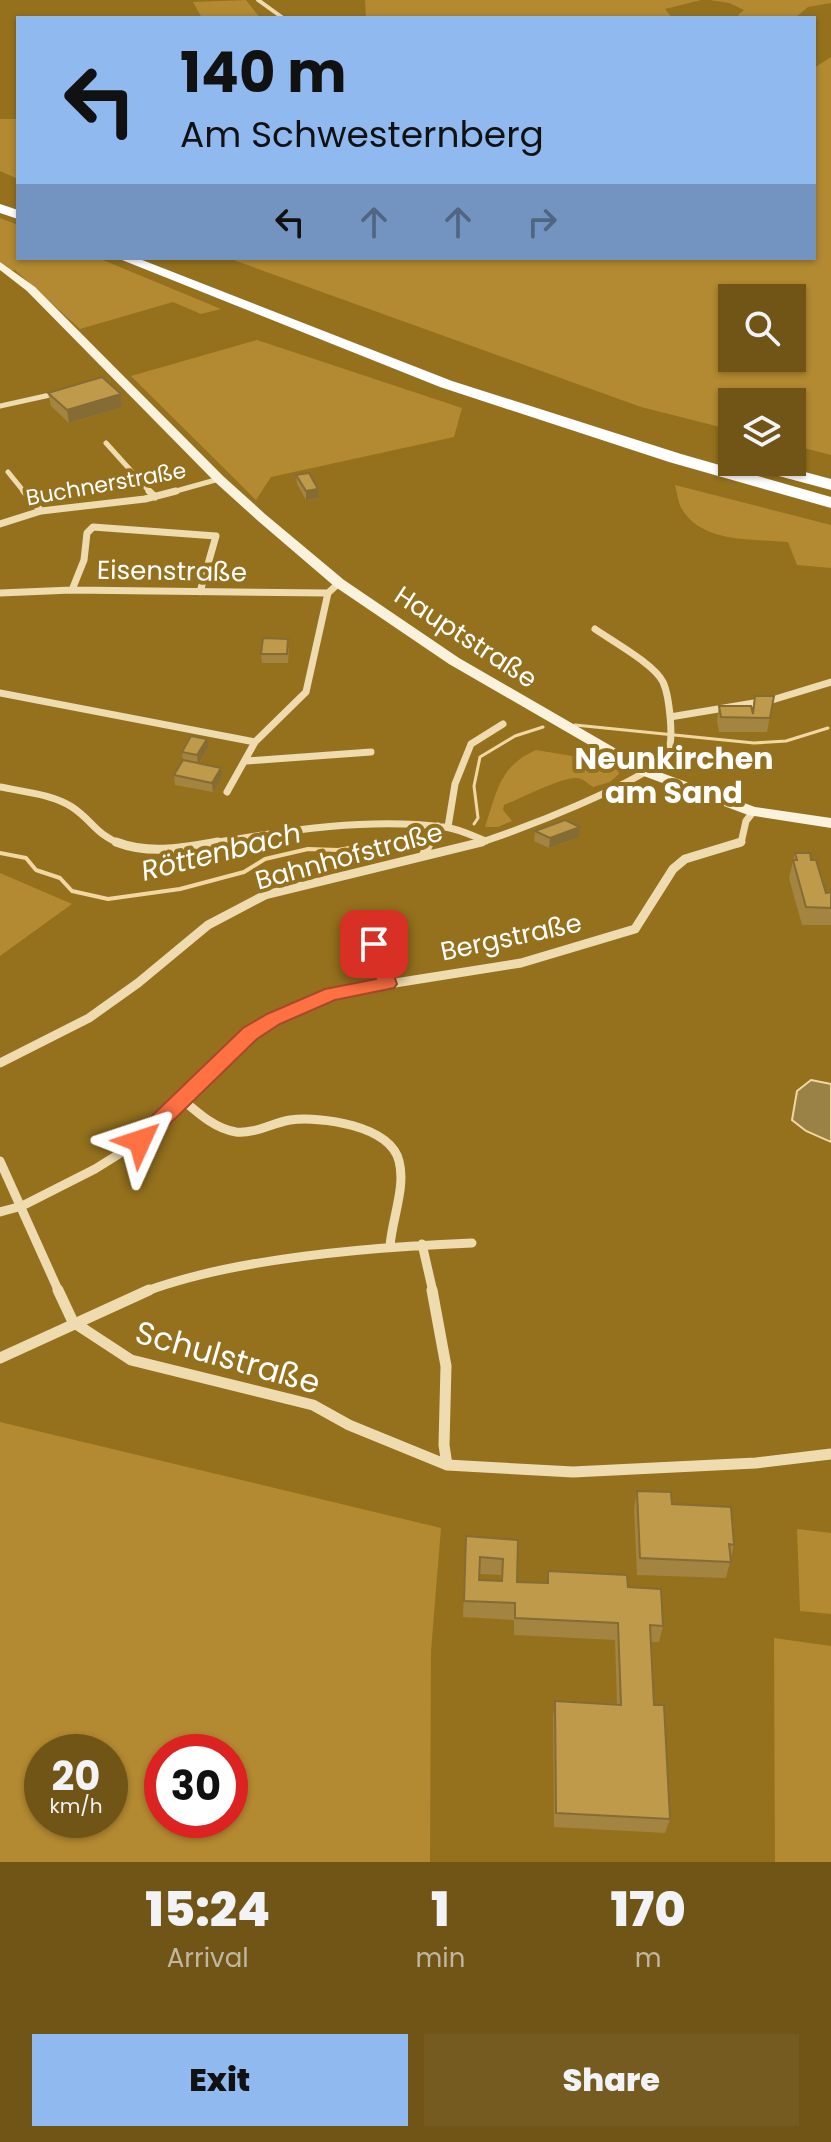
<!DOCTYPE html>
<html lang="en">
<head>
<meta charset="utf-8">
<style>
	body { margin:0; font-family:Poppins,sans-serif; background:#755b1f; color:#f1f3f6; height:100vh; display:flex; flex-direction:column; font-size:30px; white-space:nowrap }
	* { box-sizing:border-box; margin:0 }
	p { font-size:26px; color:#c0b7a1 }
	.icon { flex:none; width:44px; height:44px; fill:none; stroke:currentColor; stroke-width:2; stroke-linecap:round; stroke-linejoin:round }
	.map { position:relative; height:1862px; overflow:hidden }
	.panel { display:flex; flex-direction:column; background:#705516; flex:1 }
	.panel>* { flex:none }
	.banner { position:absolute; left:16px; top:16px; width:800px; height:244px; border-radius:0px; box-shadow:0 2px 6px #0004; background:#90b9f0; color:#111; overflow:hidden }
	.tools { position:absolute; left:718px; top:284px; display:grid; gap:16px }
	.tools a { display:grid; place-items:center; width:88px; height:88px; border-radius:0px; background:#705516; box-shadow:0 2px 6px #0004; font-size:40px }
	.speed { position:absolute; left:24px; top:1734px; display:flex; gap:16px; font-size:40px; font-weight:700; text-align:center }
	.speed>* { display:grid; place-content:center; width:104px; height:104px; border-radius:50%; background:#705516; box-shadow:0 2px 6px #0004; line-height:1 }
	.speed small { font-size:20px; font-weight:400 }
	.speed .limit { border:12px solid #d22; background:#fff; color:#111 }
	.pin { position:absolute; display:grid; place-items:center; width:68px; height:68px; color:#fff; margin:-34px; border-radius:16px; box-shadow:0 4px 12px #0006 }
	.me { position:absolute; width:88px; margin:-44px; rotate:48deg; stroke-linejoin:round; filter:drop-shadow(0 0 6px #0008) }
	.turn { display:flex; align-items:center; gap:28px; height:168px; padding:0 32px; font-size:36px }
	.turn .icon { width:104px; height:104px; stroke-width:2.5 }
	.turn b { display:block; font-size:56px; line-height:68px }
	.lanes { display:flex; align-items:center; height:76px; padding:0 32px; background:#0003; justify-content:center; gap:40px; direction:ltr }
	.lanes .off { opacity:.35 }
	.eta { display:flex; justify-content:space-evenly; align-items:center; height:136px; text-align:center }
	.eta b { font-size:48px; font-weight:800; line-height:56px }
	.primary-button { display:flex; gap:16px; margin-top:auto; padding:16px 32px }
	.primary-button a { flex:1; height:92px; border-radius:0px; background:#90b9f0; color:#111; font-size:32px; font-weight:800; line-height:92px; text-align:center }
	.primary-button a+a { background:#755b1f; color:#f1f3f6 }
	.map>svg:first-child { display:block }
	.green { fill:#b38931; fill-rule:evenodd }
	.water { fill:#9a8146; stroke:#f1d7a3; stroke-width:2 }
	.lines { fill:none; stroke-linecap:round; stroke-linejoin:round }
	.stream-far1 { stroke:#f1d7a3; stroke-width:3 }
	.stream { stroke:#f1d7a3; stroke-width:4 }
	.minor-far4 { stroke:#efdbb0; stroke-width:4 }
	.minor-far3 { stroke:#efdbb0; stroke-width:5 }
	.minor-far2 { stroke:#efdbb0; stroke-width:7 }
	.minor-far1 { stroke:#efdbb0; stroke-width:9 }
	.minor { stroke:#efdbb0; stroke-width:11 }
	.secondary { fill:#fbf2dd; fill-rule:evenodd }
	.motorway { fill:#fff; fill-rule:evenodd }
	.wall { fill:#a38440; fill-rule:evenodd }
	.shaded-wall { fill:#856c34 }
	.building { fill:#be9a4a; stroke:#856c34; stroke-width:2; fill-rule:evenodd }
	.route { fill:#ff7043; stroke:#a6492c; stroke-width:2 }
	.labels { text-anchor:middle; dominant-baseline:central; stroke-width:8; stroke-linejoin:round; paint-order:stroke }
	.far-street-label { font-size:22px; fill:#fff; stroke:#95711d }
	.street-label { font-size:26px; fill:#fff; stroke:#95711d }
	.water-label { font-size:28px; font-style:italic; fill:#fff; stroke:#95711d }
	.quarter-label { font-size:30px; font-weight:bold; fill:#fff; stroke:#95711d }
	.near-street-label { font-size:32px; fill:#fff; stroke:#95711d }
</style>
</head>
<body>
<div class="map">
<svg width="831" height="1862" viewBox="0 0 831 1862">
	<rect width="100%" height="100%" fill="#95711d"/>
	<path class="green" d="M246,0L260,18H202L193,2Z
		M365,0H701L665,9L672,18H366Z
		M710,0H831V3L808,7L795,18H742L738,15L744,10L729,3Z
		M831,57V455L792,445V402H732V430L641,407L228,258H814V68ZM732,298H792V358H732Z
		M0,119H18V179L0,171Z
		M0,218L18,225V258H98L221,309L201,314L173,302L80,329L15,270L0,271Z
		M257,340L462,408L454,437L271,477L256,500L131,376Z
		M675,485L831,525V568L797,565L788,542C754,539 701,543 682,509C678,503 677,492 675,485Z
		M536,750L578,757L592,751L618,766L619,774L610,782L593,787C587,783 583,778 576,778C559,778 522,798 504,805L503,810L512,821L498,827H485C497,792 499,766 536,750Z
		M0,873L72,904L0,956Z
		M0,1422L441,1528L431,1651L430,1862H0ZM42,1752H110V1820H42ZM162,1752H230V1820H162Z
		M797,1529L831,1533V1614L800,1611Z
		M774,1638L831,1646V1862H775Z"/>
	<path class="water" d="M811,1080L831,1084V1142L806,1131L792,1120L797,1091Z"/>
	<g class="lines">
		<path class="stream-far1" d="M575,725L754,743L786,741L828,728
			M474,824L478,818L474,786L480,757L515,736L543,727
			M367,844L416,839"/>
		<path class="stream" d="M0,853L26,858L36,870L60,878L72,891L108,899L180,889L244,872L265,859L308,849L338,850L383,842"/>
		<path class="minor-far4" d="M258,0L283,18"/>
		<path class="minor-far3" d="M0,406L59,393
			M106,443L151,493
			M8,472L25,493
			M169,493L219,479"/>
		<path class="minor-far2" d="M24,491L41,511
			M149,491L155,497
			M0,524L41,511L145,499L176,491
			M72,590L84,560L87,533L93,527L216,536L200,592
			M0,593L72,590L328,593L339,583
			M0,693L255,742
			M670,717L772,700L831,682
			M247,761L371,752
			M0,787C24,792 52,794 72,807C93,821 95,834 121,844
			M227,792L255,742L306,692L328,593
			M448,827L455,784L471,744L503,724
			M206,844C285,831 364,817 445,827C459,829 473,836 486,841
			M429,844L438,826
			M474,844C507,836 652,779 667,754C675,742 669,695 663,682C654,664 612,641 595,629
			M738,844L741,843L746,821L753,812"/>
		<path class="minor-far1" d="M116,842C150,855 183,848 218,842
			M424,854L430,842
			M374,944L387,984
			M0,1063L89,1018L138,983L208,925L265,895L482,842
			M184,1101C199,1114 216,1129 236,1132C255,1134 272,1123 290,1120C320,1116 390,1125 399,1161C406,1187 392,1219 390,1246
			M0,1161L59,1292
			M0,1212L22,1206L95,1169L140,1141L184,1101L221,1058L250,1034L274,1019L332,993L521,963L635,929L673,869L685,859L741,842
			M422,1244L433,1292
			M144,1292C237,1257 372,1247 472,1243"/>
		<path class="minor" d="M58,1290L73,1322L131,1360L313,1405L349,1425L447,1465L573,1472L756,1463L831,1454
			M432,1290L446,1366L444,1445L447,1465
			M0,1358L149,1290"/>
		<path class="secondary" d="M0,262L35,287L223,476L265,514L344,580L459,658L651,769L755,807L831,818V828L748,815L641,775L449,664L334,586L257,520L215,482L27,291L0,270Z"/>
		<path class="motorway" d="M0,204L18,210V219L0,213Z
			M117,258H137L452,381L681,454L831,497V508L669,462L440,387Z
			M739,462H768L831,479V490L742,466Z"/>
	</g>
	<path class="wall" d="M48,393L121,394L122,407L69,423L51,406Z
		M296,475L319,498L306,500L297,484Z
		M289,648L288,663H262L261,654Z
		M755,696H774L767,732H719L717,720L719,706L752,710Z
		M208,748L199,764L222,777L213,792L175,785L174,775L183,761L182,752Z
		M535,831L579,837L549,848L534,841Z
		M795,853L811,860L826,893L831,892V925H802L789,878Z
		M637,1491L672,1504L734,1545L726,1578L637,1575L634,1508Z
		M466,1536L518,1540L517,1582L547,1583L548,1571L628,1587L663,1626L659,1642H651L654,1705L670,1819L665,1833L554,1827L553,1717L555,1701L617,1704L615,1640L514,1635V1620L463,1617ZM479,1574L501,1575V1581L479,1580Z"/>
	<path class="shaded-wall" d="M121,394L122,407L69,423L67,410Z
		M318,489L319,498L306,500V491Z
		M207,739L208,748L198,765L197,755Z
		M221,768L222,777L213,792L212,783Z
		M580,827L579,837L549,848L550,838Z"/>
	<path class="building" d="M102,377L121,394L67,410L48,393Z
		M309,473L318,489L306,491L296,475Z
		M263,638L288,639L287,654H261Z
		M755,696H774L770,718L721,717L719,706H751L753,714Z
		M191,736L207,739L197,755L182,752Z
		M183,760L221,768L212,783L174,775Z
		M565,820L580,827L550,838L535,831Z
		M795,853H810L811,860H816L826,893L831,892V908L806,907L793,860H797Z
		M637,1491L671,1492L672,1504L731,1507L734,1545L729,1544L731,1562L640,1558Z
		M466,1536L518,1540L517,1582L548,1583V1571L627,1575L628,1587L661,1589L663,1626L650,1625L654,1705H664L670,1819L556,1813L555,1701L621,1705L618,1623L515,1618V1603L464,1601ZM480,1557L503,1559L502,1581L479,1580Z"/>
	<path class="route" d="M374,937L383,944L397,984L394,988L335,1000L280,1024L257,1039L147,1146H132L129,1141L132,1135L243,1028L267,1014L325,989L376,979L365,944Z"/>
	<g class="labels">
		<g class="far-street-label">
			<text transform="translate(106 484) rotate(-10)">Buchnerstraße</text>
		</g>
		<g class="street-label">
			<text transform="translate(172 571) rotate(1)">Eisenstraße</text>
			<text transform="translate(466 637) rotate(33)">Hauptstraße</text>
			<text transform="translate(349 856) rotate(-15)">Bahnhofstraße</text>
			<text transform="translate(511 937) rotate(-12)">Bergstraße</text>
		</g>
		<g class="water-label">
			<text transform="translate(221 852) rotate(-14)">Röttenbach</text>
		</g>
		<g class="quarter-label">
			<text x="674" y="758">Neunkirchen<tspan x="674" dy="34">am Sand</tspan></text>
		</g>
		<g class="near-street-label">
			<text transform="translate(228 1357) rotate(16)">Schulstraße</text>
		</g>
	</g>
</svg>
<div class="tools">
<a><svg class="icon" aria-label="search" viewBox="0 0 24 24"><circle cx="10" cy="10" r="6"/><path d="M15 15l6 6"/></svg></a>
<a><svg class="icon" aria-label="layers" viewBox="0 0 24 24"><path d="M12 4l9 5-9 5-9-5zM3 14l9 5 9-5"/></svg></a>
</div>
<div class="speed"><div>20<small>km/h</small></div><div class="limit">30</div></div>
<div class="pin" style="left:374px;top:944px;background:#d93025"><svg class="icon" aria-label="arrive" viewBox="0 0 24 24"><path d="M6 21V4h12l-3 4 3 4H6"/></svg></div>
<svg class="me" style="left:140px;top:1141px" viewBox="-20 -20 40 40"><path d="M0-17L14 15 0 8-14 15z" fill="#ff7043" stroke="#fff" stroke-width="4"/></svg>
<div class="banner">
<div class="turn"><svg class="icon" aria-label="left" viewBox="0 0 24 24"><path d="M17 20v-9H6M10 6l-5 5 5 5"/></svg><div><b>140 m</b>Am Schwesternberg</div></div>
<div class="lanes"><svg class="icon" aria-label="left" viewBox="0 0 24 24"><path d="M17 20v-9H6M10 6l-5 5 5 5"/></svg><svg class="icon off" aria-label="ahead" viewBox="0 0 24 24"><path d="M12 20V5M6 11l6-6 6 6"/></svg><svg class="icon off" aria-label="ahead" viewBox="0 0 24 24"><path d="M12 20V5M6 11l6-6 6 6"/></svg><svg class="icon off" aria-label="right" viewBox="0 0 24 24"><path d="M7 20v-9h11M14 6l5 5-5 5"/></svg></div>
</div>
</div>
<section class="panel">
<div class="eta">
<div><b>15:24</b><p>Arrival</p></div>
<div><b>1</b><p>min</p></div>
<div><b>170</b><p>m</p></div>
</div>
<div class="primary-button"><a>Exit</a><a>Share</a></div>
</section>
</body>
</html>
